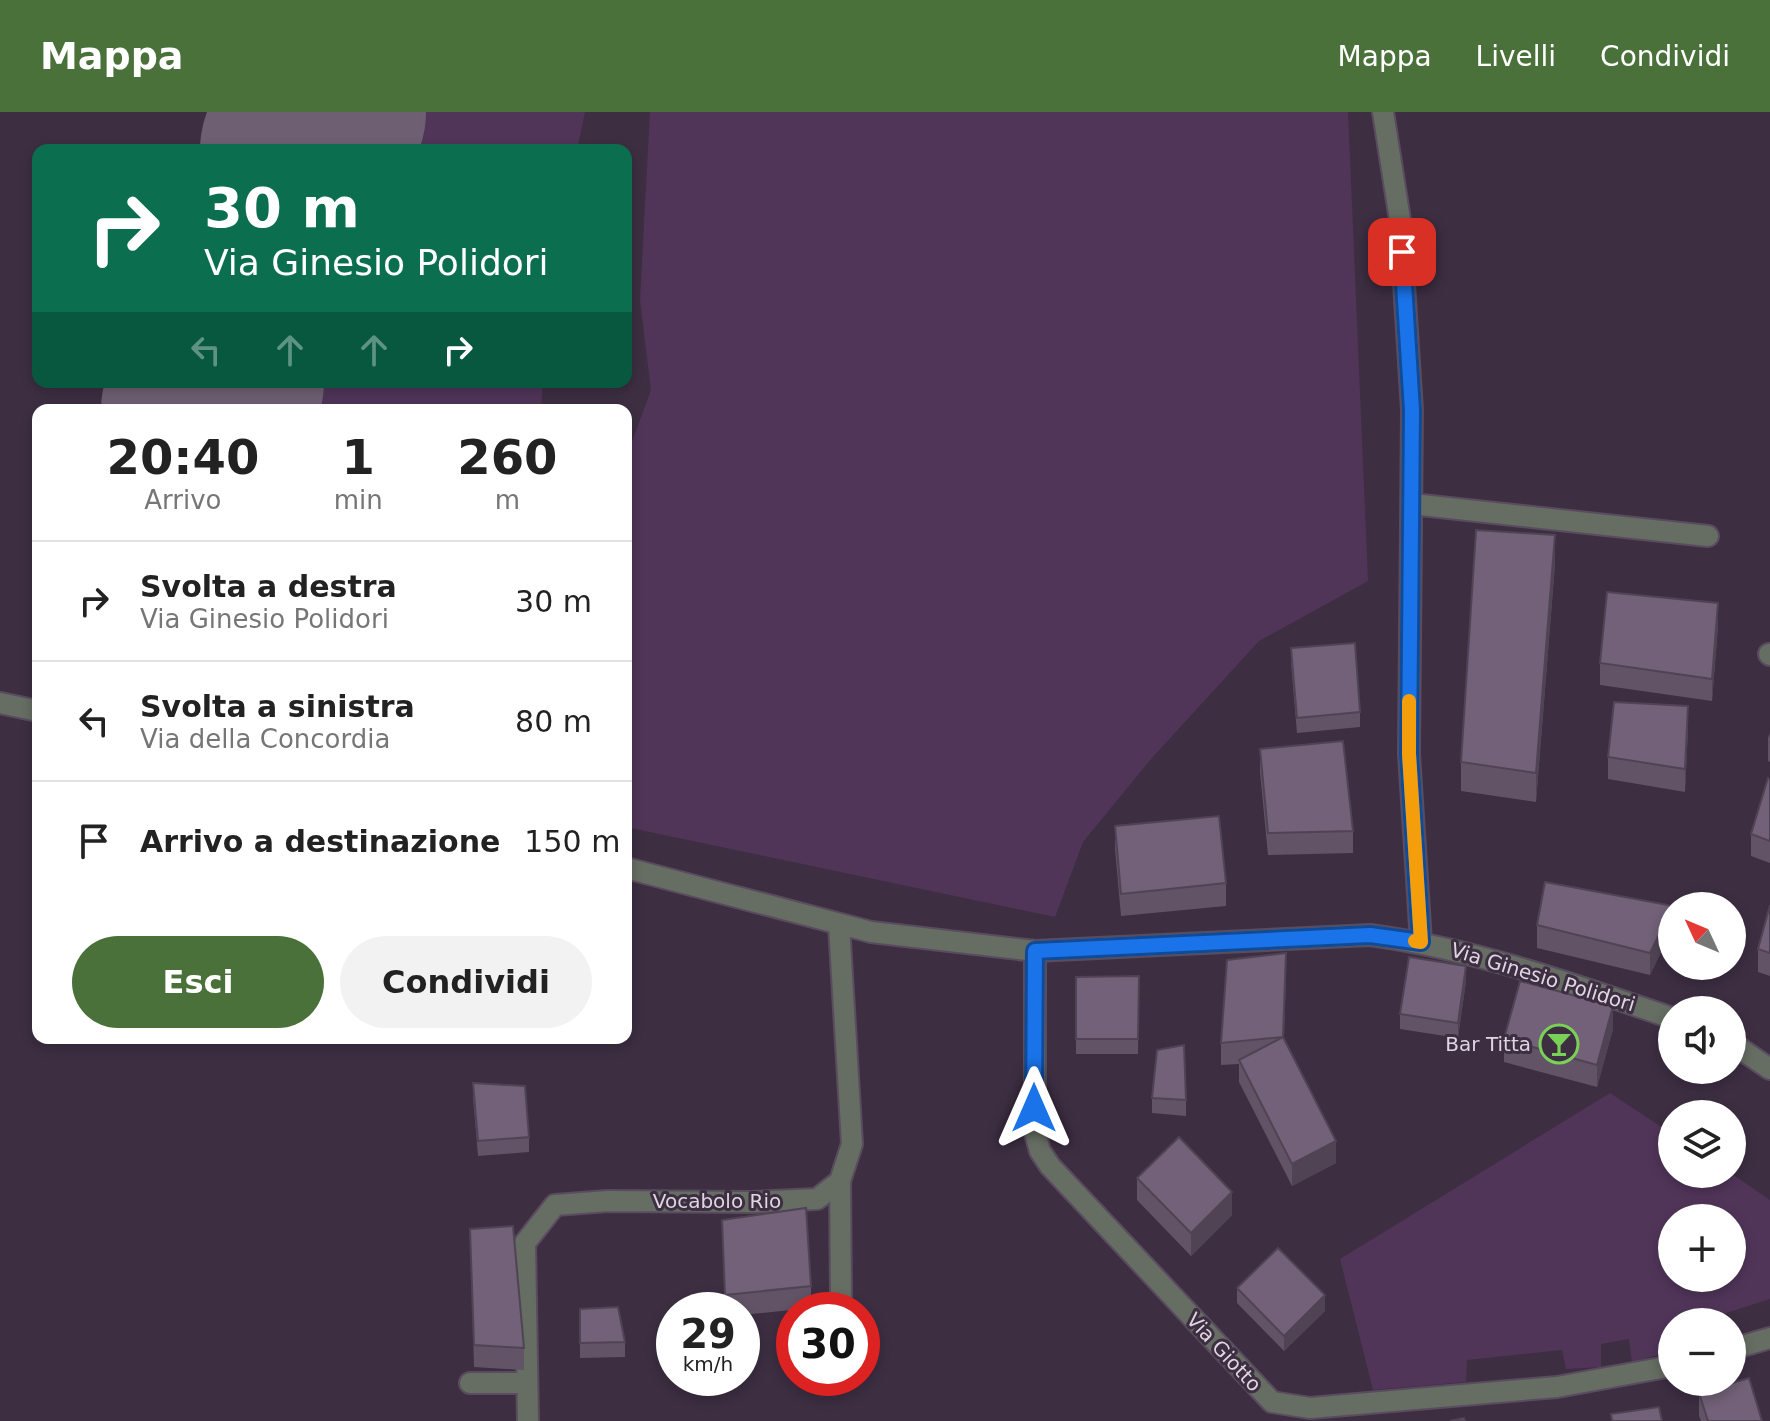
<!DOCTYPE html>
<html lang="it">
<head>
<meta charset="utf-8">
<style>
	body { margin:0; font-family:"DejaVu Sans",sans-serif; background:#f2f2f2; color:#222; height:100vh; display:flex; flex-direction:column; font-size:30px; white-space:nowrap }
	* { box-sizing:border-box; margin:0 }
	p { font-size:26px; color:#767676 }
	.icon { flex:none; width:44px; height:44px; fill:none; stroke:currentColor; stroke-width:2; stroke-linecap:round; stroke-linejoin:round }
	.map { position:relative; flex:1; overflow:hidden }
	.details { position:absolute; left:32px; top:292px; width:600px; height:640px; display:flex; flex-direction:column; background:#fff; border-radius:16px; box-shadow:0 4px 12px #0003 }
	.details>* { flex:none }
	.banner { position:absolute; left:32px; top:32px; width:600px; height:244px; border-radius:16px; box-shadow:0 4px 12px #0003; background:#0b6e4f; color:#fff; overflow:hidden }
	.needle { width:52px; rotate:314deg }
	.tools { position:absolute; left:1658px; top:780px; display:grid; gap:16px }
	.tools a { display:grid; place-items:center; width:88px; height:88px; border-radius:50%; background:#fff; box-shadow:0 4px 12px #0003; font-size:40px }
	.speed { position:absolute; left:656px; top:1180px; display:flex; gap:16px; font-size:40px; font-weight:700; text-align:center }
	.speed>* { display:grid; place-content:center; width:104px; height:104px; border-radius:50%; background:#fff; box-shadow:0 4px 12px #0003; line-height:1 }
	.speed small { font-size:20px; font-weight:400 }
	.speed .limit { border:12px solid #d22; background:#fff; color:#111 }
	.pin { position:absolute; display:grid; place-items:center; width:68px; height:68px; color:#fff; margin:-34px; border-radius:16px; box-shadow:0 4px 12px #0006 }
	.me { position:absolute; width:88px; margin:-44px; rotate:0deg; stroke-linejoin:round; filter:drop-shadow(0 0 6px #0008) }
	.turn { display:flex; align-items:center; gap:28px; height:168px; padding:0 40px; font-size:36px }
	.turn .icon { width:104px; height:104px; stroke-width:2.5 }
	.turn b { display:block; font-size:56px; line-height:68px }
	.lanes { display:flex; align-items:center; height:76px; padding:0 40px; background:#0003; justify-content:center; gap:40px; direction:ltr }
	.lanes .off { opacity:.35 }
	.eta { display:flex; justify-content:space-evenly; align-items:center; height:136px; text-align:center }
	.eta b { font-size:48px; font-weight:700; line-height:56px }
	.action { display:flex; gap:16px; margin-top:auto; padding:16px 40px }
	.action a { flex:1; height:92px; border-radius:48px; background:#4a713a; color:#fff; font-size:32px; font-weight:700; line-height:92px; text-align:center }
	.action a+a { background:#f2f2f2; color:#222 }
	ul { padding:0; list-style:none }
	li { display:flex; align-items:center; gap:24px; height:120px; padding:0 40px; border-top:2px solid #e0e0e0 }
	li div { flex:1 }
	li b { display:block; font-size:30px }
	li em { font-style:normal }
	header { display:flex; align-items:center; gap:48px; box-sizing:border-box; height:112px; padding:0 40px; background:#4a713a; color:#fff }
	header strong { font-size:38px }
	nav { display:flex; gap:44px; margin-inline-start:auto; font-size:28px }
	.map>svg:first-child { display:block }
	.green { fill:#503559; fill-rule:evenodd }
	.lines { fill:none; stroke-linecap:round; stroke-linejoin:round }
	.runway { stroke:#6e6072; stroke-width:212 }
	.minor-casing { stroke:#5a4c5f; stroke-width:24 }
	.minor { stroke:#666d63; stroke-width:20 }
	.wall { fill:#625367 }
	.shaded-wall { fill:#504454 }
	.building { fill:#726178; stroke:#504454; stroke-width:2 }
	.route-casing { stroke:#114b97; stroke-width:20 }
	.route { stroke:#1a73e8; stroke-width:14 }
	.slow { stroke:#f59e0b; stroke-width:14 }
	.labels { text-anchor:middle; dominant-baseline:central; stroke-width:6; stroke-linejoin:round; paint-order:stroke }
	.street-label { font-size:20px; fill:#dfd6e2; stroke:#3d2e42 }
	.poi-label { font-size:20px; fill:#dfd6e2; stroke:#3d2e42; text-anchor:end }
</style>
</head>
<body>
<header>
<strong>Mappa</strong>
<nav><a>Mappa</a><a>Livelli</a><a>Condividi</a></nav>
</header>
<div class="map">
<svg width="1770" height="1309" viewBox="0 0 1770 1309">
	<rect width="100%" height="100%" fill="#3d2e42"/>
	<path class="green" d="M258,0H585L577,38H244Z
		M650,0H1348L1368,469L1259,529L1151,647L1083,730L1055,805L626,715V346L651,278L640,188Z
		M156,270H543L541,298H145Z
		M1610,981L1672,1022V1062H1732L1770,1088V1187L1698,1210H1672V1239L1632,1250L1629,1227L1601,1232V1255L1566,1257L1562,1238L1467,1248L1466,1270L1373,1278L1340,1147ZM1672,1106H1732V1166H1672Z"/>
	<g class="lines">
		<path class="runway" d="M306,38L320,0
			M207,298L218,270"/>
		<g class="minor-casing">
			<path id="minor" d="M1383,0L1400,108L1412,298L1409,642L1421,830
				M1412,392L1708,424
				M1769,542L1770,543
				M0,591L38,599
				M626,756L871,820L1035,839L1370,823C1474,837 1573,872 1672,906
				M1035,839V1021L1040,1039L1050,1054L1272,1290L1310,1296L1557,1275L1672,1254
				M1732,931L1770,957
				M840,1069L841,1184
				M1732,1237L1770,1226
				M470,1271H526
				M528,1309L525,1131L555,1093L608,1089L752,1090L817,1087L840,1069L852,1032L839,813"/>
		</g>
		<use href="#minor" class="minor"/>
	</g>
	<path class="wall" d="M1555,452L1536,690L1461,679V650Z
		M1718,514L1712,589L1600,573V551Z
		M1291,536L1360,600V615L1297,621L1291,551Z
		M1688,616L1685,680L1608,667V645Z
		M1770,621V650L1768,649V626Z
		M1260,637L1353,719V741L1268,743L1260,660Z
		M1770,667V751L1751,744V722Z
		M1115,714L1226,771V794L1121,804L1115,737Z
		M1770,793V864L1758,860V837Z
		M1672,794V817L1650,863L1537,836V813Z
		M1286,863L1284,926L1336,1051L1292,1074L1239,970V952L1221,953V931Z
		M1139,864L1138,942H1076V865Z
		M1466,869L1458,926L1400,917V902Z
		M1613,917L1597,975L1504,950V927Z
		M473,971L529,1025V1040L478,1044L473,986Z
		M1152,986L1186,988V1004L1152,1001Z
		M1137,1066L1232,1103L1191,1144L1137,1088Z
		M722,1108L811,1174V1196L742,1203V1198H725Z
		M470,1117L524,1236V1258L474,1255Z
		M1237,1176L1325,1199L1284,1239L1237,1191Z
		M580,1197L625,1230V1245L580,1246Z
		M1699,1281L1762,1309H1701L1699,1304Z"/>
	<path class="shaded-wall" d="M1555,423V452L1536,690V661Z
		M1718,491V514L1712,589V567Z
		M1688,594V616L1685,680V657Z
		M1672,795V817L1650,863V841Z
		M1466,854V869L1458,926V911Z
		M1613,894V917L1597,975V953Z
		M1336,1029V1051L1292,1074V1052Z
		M1232,1080V1103L1191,1144V1121Z
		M1325,1183V1199L1284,1239V1224Z"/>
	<path class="building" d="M1476,418L1555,423L1536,661L1461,650Z
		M1607,480L1718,491L1712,567L1600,551Z
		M1355,531L1360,600L1297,606L1291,536Z
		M1614,590L1688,594L1685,657L1608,645Z
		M1343,629L1353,719L1268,721L1260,637Z
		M1768,666L1770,667V729L1751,722Z
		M1219,704L1226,771L1121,782L1115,714Z
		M1545,770L1673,794L1650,841L1537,813Z
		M1770,793V841L1758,837Z
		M1286,841L1283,925L1221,931L1227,848Z
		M1409,845L1466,854L1458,911L1400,902Z
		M1139,864L1138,927H1076V865Z
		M1520,869L1613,894L1597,953L1504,927Z
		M1283,925L1336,1029L1292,1052L1239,948Z
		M1184,933L1186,988L1152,986L1157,938Z
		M473,971L525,974L529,1025L478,1029Z
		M1179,1025L1232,1080L1191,1121L1137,1066Z
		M806,1096L811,1174L725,1183L722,1108Z
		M513,1114L524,1236L474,1233L470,1117Z
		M1278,1136L1325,1183L1284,1224L1237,1176Z
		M618,1195L625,1230L580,1231V1197Z
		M1749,1266L1762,1309H1708L1699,1281Z
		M1659,1295L1662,1309H1612L1611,1302Z
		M1464,1306L1465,1309H1450Z"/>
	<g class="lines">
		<g class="route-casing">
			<path id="route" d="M1034,996L1035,839L1370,823L1421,830L1409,642L1412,298L1402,140"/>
		</g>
		<use href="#route" class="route"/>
		<path class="slow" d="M1409,589V642L1421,830L1415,829"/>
	</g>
	<defs>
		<g id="bar-ring" transform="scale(2)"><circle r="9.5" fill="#3d2e42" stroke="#7ad157" stroke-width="1.5"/><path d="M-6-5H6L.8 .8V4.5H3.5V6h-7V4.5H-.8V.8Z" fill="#7ad157"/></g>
	</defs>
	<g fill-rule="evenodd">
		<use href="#bar-ring" x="1559" y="932"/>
	</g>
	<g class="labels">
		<g class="street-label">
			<text transform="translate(1543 865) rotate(17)">Via Ginesio Polidori</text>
			<text x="717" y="1089">Vocabolo Rio</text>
			<text transform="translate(1224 1240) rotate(47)">Via Giotto</text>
		</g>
		<g class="poi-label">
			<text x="1531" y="932">Bar Titta</text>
		</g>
	</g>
</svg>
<div class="tools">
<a><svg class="needle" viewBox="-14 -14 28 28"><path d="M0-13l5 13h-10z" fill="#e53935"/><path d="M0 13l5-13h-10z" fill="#767676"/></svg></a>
<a><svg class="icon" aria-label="sound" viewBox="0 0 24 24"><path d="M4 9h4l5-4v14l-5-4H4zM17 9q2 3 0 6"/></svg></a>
<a><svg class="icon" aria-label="layers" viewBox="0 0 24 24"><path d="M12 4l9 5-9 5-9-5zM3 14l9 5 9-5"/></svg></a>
<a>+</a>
<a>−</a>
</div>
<div class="speed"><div>29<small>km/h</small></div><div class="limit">30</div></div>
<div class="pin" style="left:1402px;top:140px;background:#d93025"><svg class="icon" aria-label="arrive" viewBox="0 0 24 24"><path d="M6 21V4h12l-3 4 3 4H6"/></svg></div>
<svg class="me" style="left:1034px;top:996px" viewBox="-20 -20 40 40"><path d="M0-17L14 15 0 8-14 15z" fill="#1a73e8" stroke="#fff" stroke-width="4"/></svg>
<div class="banner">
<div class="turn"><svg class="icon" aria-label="right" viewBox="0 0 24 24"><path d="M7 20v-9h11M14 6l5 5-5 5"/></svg><div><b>30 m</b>Via Ginesio Polidori</div></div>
<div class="lanes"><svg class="icon off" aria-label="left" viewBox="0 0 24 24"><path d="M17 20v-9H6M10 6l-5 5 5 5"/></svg><svg class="icon off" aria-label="ahead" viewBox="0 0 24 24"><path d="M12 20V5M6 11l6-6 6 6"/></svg><svg class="icon off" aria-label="ahead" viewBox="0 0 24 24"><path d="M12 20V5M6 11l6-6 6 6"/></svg><svg class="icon" aria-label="right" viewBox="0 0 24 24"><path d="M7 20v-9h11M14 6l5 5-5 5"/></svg></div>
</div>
<section class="details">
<div class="eta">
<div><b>20:40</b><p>Arrivo</p></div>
<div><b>1</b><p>min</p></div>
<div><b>260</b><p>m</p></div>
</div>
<ul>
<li><svg class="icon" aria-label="right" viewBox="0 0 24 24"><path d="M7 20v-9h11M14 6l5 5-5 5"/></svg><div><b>Svolta a destra</b><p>Via Ginesio Polidori</p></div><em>30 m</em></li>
<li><svg class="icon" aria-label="left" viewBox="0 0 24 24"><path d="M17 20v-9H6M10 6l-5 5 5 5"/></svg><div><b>Svolta a sinistra</b><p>Via della Concordia</p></div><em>80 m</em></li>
<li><svg class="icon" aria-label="arrive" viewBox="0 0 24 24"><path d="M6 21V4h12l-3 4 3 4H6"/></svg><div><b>Arrivo a destinazione</b></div><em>150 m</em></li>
</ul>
<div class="action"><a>Esci</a><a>Condividi</a></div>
</section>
</div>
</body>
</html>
